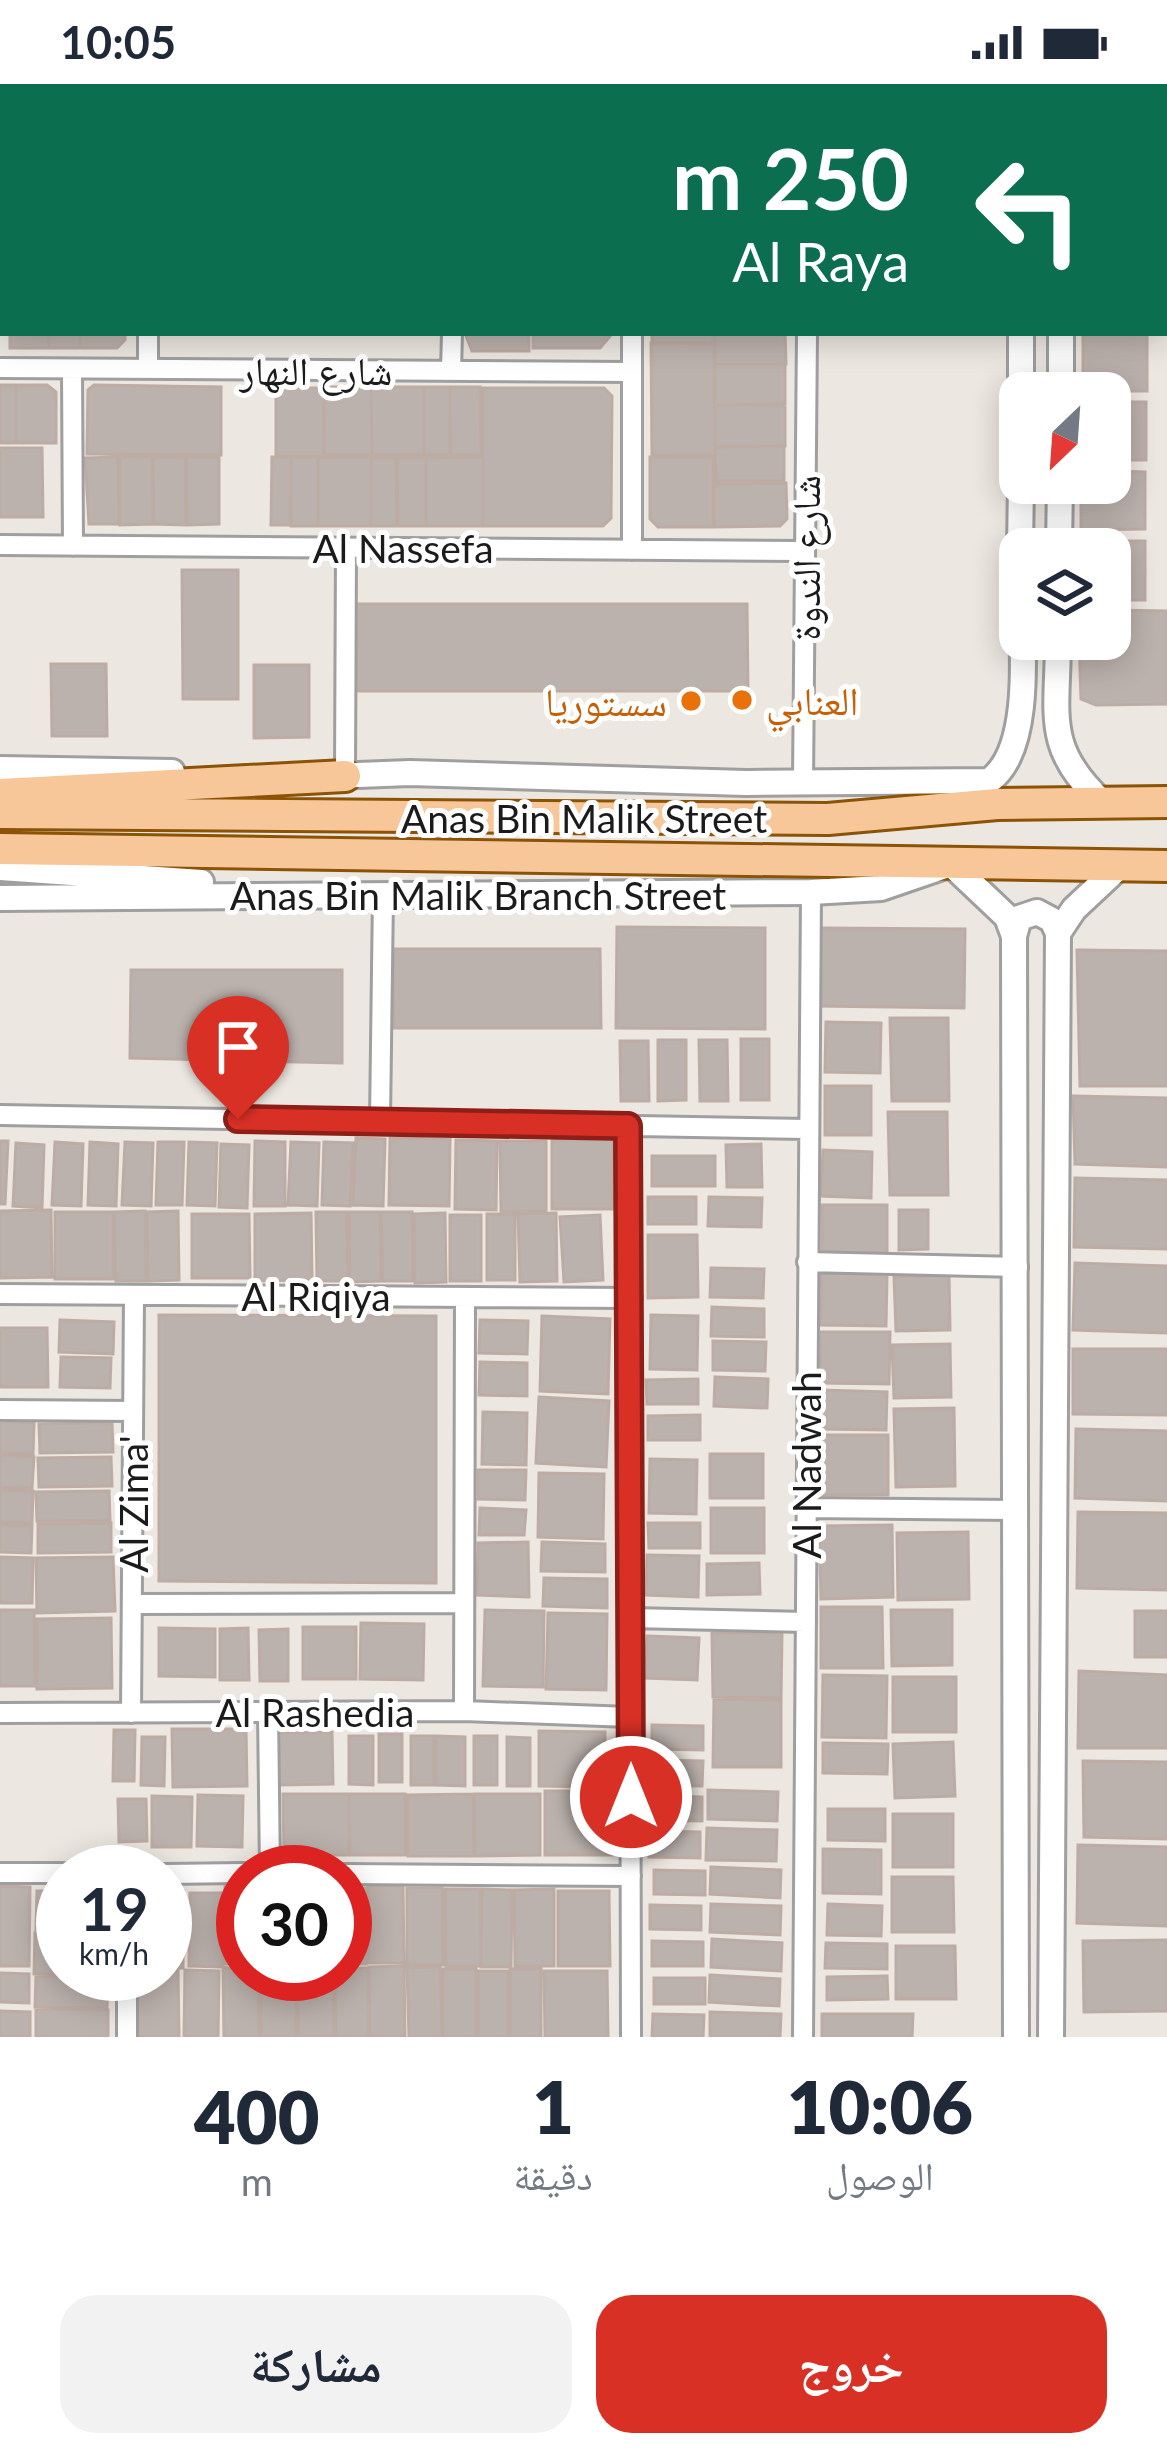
<!DOCTYPE html>
<html lang="ar">
<head>
<meta charset="utf-8">
<style>
	body { margin:0; font-family:Lato,"Noto Naskh Arabic",sans-serif; background:#f2f2f3; color:#1f2937; direction:rtl; height:100vh; display:flex; flex-direction:column; font-size:45px; white-space:nowrap }
	* { box-sizing:border-box; margin:0 }
	p { font-size:39px; color:#747a83 }
	.icon { flex:none; width:66px; height:66px; fill:none; stroke:currentColor; stroke-width:2; stroke-linecap:round; stroke-linejoin:round }
	.map { position:relative; height:1953px; overflow:hidden; direction:ltr }
	.side { display:flex; flex-direction:column; background:#fff; flex:1 }
	.side>* { flex:none }
	.banner { position:absolute; left:0px; top:0px; width:1167px; height:252px; box-shadow:0 6px 30px #0003; direction:rtl; background:#0b6e4f; color:#fff; overflow:hidden }
	.needle { width:78px; rotate:205deg }
	.controls { position:absolute; left:999px; top:288px; display:grid; gap:24px }
	.controls a { display:grid; place-items:center; width:132px; height:132px; border-radius:24px; background:#fff; box-shadow:0 6px 30px #0003; font-size:60px }
	.speed { position:absolute; left:36px; top:1761px; display:flex; gap:24px; font-size:60px; font-weight:700; text-align:center }
	.speed>* { display:grid; place-content:center; width:156px; height:156px; border-radius:50%; background:#fff; box-shadow:0 6px 30px #0003; line-height:1 }
	.speed small { font-size:30px; font-weight:400 }
	.speed .limit { border:18px solid #d22; background:#fff; color:#111 }
	.pin { position:absolute; display:grid; place-items:center; width:102px; height:102px; color:#fff; margin:-123px -51px; border-radius:50% 50% 50% 0; rotate:-45deg; box-shadow:0 0 12px #0007 }
	.pin .icon { rotate:45deg }
	.me { position:absolute; width:132px; margin:-66px; rotate:0deg; stroke-linejoin:round; filter:drop-shadow(0 0 9px #0008) }
	.turn { display:flex; align-items:center; gap:42px; height:252px; padding:0 60px; font-size:54px }
	.turn .icon { width:156px; height:156px; stroke-width:2.5 }
	.turn b { display:block; font-size:84px; line-height:102px }
	.eta { display:flex; justify-content:space-evenly; align-items:center; height:204px; text-align:center }
	.eta b { font-size:72px; font-weight:800; line-height:84px }
	.cta { display:flex; gap:24px; margin-top:auto; padding:24px 60px }
	.cta a { flex:1; height:138px; border-radius:36px; background:#d93025; color:#fff; font-size:48px; font-weight:800; line-height:138px; text-align:center }
	.cta a+a { background:#f2f2f3; color:#1f2937 }
	.status { display:flex; justify-content:space-between; align-items:center; height:84px; padding:0 60px; background:#fff; direction:ltr }
	.status svg { height:33px; fill:currentColor }
	.map>svg:first-child { display:block }
	.building { fill:#bcb2ad; stroke:#bdaca4; stroke-width:3 }
	.lines { fill:none; stroke-linecap:round; stroke-linejoin:round }
	.minor-casing { stroke:#9f9f9f; stroke-width:24 }
	.tertiary-casing { stroke:#9f9f9f; stroke-width:30 }
	.primary-casing { stroke:#8b5306; stroke-width:36 }
	.minor { stroke:#fff; stroke-width:18 }
	.tertiary { stroke:#fff; stroke-width:24 }
	.primary { stroke:#f7c79a; stroke-width:30 }
	.route-casing { stroke:#8d1f18; stroke-width:30 }
	.route { stroke:#d93025; stroke-width:21 }
	.food-dot { fill:#e8710a; stroke:#fff; stroke-width:4.5 }
	.labels { text-anchor:middle; dominant-baseline:central; stroke-width:10; stroke-linejoin:round; paint-order:stroke }
	.street-label { font-size:39px; fill:#1b1b1b; stroke:#fff }
	.food-label { font-size:39px; fill:#c56008; stroke:#fff; text-anchor:start }
</style>
</head>
<body>
<div class="status"><b>10:05</b><svg viewBox="0 0 49 12"><path d="M0 12V9h3v3zM5 12V6h3v6zM10 12V3h3v9zM15 12V0h3v12zM26 1h20v11H26zM47 4h2v5h-2z"/></svg></div>
<div class="map">
<svg width="1167" height="1953" viewBox="0 0 1167 1953">
	<rect width="100%" height="100%" fill="#ece7e0"/>
	<path class="building" d="M10,249H49V264H10Z
		M49,249H80V264H49Z
		M80,249H125V256L117,264H80Z
		M465,249H529V267H472Z
		M533,249H612V250L600,264H533Z
		M652,249H713V259H652Z
		M715,249H785L786,280H715Z
		M1083,249H1147V307H1083Z
		M651,259L714,260L715,372L652,371Z
		M715,280H785V320L715,321Z
		M0,301H16V359H0Z
		M16,301H47L56,308V359H16Z
		M94,301L221,303V371L87,370L88,306Z
		M324,303H371L372,371H324Z
		M371,303H424V371H372Z
		M424,303H450V371H424Z
		M450,303H480L481,371H451Z
		M276,304H323L324,372H276Z
		M483,304H604L612,312L611,434L603,442H483Z
		M1110,318H1146V376H1110Z
		M715,321H785V362H715Z
		M784,362V397H716L715,363Z
		M0,364H42L43,433H0Z
		M152,372L153,440L120,441V373Z
		M118,373L119,440H89L85,374Z
		M153,373H185L186,441L154,440Z
		M186,373H219V440L187,441Z
		M272,373H291L290,441H271Z
		M291,373H318V442H291Z
		M318,373H371V442H318Z
		M483,373V442H426V374Z
		M650,373H713V443H658L650,435Z
		M371,374H396L397,442H371Z
		M397,374H426V442H398Z
		M1110,387L1145,388V445L1081,446V399H1110Z
		M786,399L787,435L780,442L714,443V400Z
		M1080,457H1145V516H1110V465H1080Z
		M182,486H238V615H183Z
		M356,520H747L748,607H356Z
		M1110,526L1167,527V620L1096,621L1081,615L1079,555H1110Z
		M51,580H106L107,652H52Z
		M254,581H309V653L254,654Z
		M617,843L765,844V945L616,944Z
		M818,844L965,845L964,924L817,922Z
		M393,865H600L601,944H394Z
		M1077,866L1167,867V1002H1080Z
		M131,886H342V979L130,974Z
		M890,934H948L949,1017H892Z
		M826,938L881,939L880,989L825,988Z
		M741,955H769V1016H741Z
		M658,956H686V1016L658,1017Z
		M699,956H727L728,1017H700Z
		M620,957H648L649,1017H621Z
		M825,1002H871V1051H825Z
		M1073,1012L1167,1014V1083L1075,1080Z
		M888,1028H947L948,1111H890Z
		M356,1054L385,1055L383,1122L353,1121Z
		M390,1054L450,1055L449,1122L389,1121Z
		M456,1056L497,1057L496,1126L455,1125Z
		M552,1056H613V1125H552Z
		M0,1057H8L5,1120H0Z
		M255,1057L285,1058V1122H254Z
		M500,1057H546V1127L501,1128Z
		M55,1058L83,1060L81,1122L52,1121Z
		M90,1058L118,1060L116,1122L88,1121Z
		M125,1058L153,1059L151,1122L122,1121Z
		M158,1058H184L182,1121H156Z
		M189,1058L217,1059L215,1122L187,1121Z
		M291,1058L319,1059L317,1122L288,1121Z
		M324,1058L353,1059L350,1122L322,1121Z
		M16,1059L44,1061L42,1124L13,1122Z
		M221,1060L249,1061L247,1124L219,1123Z
		M761,1060L762,1103H727L726,1061Z
		M823,1066L872,1068L871,1114L821,1112Z
		M652,1072H715V1102H652Z
		M1075,1094L1167,1096V1165L1074,1163Z
		M648,1113H696V1140H648Z
		M709,1113L762,1114L761,1143L708,1142Z
		M822,1121H887V1170L822,1169Z
		M51,1126L52,1193L0,1194V1127Z
		M899,1126H928V1165L899,1166Z
		M145,1127L146,1197H116L114,1128Z
		M178,1127L179,1196L148,1197L147,1128Z
		M55,1128H113V1195H55Z
		M316,1128H347L348,1197H317Z
		M349,1128H380L381,1197L350,1198Z
		M381,1128H412L413,1197H383Z
		M311,1129L312,1196L255,1197V1130Z
		M445,1129L446,1198L415,1199L414,1130Z
		M556,1129L557,1197L520,1198L518,1130Z
		M192,1130H249L250,1194H192Z
		M487,1130H515V1196H487Z
		M450,1131H481V1197H450Z
		M600,1131L603,1196L564,1198L560,1133Z
		M648,1151H697L698,1213L648,1214Z
		M1075,1179L1167,1182V1249L1073,1246Z
		M711,1184L764,1185L763,1214L710,1213Z
		M821,1189L887,1190L886,1242L821,1241Z
		M949,1191L950,1246L896,1247L894,1193Z
		M712,1223L764,1225V1253L711,1252Z
		M159,1231L436,1232V1499L159,1497Z
		M651,1231L698,1232L697,1286L650,1285Z
		M542,1232L610,1235L608,1310L540,1307Z
		M60,1236L114,1238L113,1270L59,1268Z
		M480,1236L528,1237L527,1270L479,1269Z
		M0,1244H47L48,1303H0Z
		M821,1248H890L889,1300L820,1299Z
		M713,1257L766,1258L765,1287L713,1286Z
		M950,1260L951,1313L894,1314L892,1261Z
		M1073,1265H1167V1331L1073,1330Z
		M61,1273L111,1274L110,1304L60,1303Z
		M480,1278L527,1279V1312L479,1311Z
		M715,1293L768,1295L767,1324L714,1322Z
		M698,1295V1320H647L646,1296Z
		M820,1306L887,1308L886,1346L819,1345Z
		M539,1313L609,1317L606,1383L536,1379Z
		M954,1324L955,1402L896,1403L894,1325Z
		M483,1328L527,1329L526,1381L482,1380Z
		M700,1331V1356H648V1332Z
		M0,1337L34,1339L33,1370L0,1369Z
		M112,1339L113,1368L40,1369L39,1340Z
		M1076,1345L1167,1347V1417L1075,1414Z
		M822,1351H888V1411H822Z
		M710,1370H763V1414H710Z
		M0,1371L34,1373L32,1404L0,1403Z
		M111,1373L112,1402L39,1403L38,1374Z
		M650,1375L697,1376L696,1430L649,1429Z
		M478,1386H526L525,1416L478,1415Z
		M539,1389L604,1390L603,1455L538,1453Z
		M0,1406L33,1407L32,1439L0,1438Z
		M109,1407L110,1436L37,1437L36,1408Z
		M480,1424L526,1426L524,1451H479Z
		M711,1424H764V1469H711Z
		M1078,1428L1167,1429V1506L1077,1504Z
		M111,1439V1468L38,1469V1440Z
		M648,1439H700V1464H649Z
		M0,1441L32,1442L31,1469L0,1468Z
		M892,1441L893,1513L821,1515L819,1442Z
		M968,1448L969,1515L898,1516L897,1449Z
		M528,1458L529,1513L477,1511L478,1459Z
		M542,1458L605,1460V1488L541,1487Z
		M647,1471L699,1472L698,1513L646,1511Z
		M0,1473L33,1474L32,1519H0Z
		M113,1473L115,1527L37,1529L36,1474Z
		M759,1479L760,1510L707,1511V1480Z
		M544,1494L607,1495V1524L543,1522Z
		M821,1523H882L883,1584H821Z
		M0,1526H34L35,1602H0Z
		M485,1526L544,1527L543,1603L483,1602Z
		M891,1526H952V1581L892,1582Z
		M1135,1527H1167V1573H1135Z
		M548,1529L607,1530L606,1606L546,1605Z
		M111,1534L112,1604L37,1605V1535Z
		M361,1539L424,1540L423,1596L360,1595Z
		M303,1543H356V1595H303Z
		M159,1544L215,1545V1593L159,1592Z
		M248,1544L249,1596H220V1545Z
		M288,1545V1597H260L259,1546Z
		M712,1549H782L781,1614L713,1613Z
		M647,1552L699,1554L697,1596L645,1594Z
		M1079,1587L1167,1591V1664H1078Z
		M823,1591L887,1592L886,1654L822,1653Z
		M893,1593H956V1648H893Z
		M714,1615L781,1616V1683H713Z
		M652,1641L703,1642V1666L652,1665Z
		M172,1645H246L247,1702L173,1703Z
		M114,1646H135L134,1697H113Z
		M539,1647L605,1648V1703L539,1702Z
		M332,1648L333,1700L278,1701L277,1649Z
		M379,1650H402V1698H379Z
		M349,1652H373V1701L349,1700Z
		M411,1652H434V1701H411Z
		M436,1652L465,1653V1702L436,1701Z
		M474,1652H497V1701H474Z
		M142,1653H165L164,1702L141,1701Z
		M507,1653L530,1654V1702H507Z
		M953,1658L955,1712L895,1714L893,1660Z
		M823,1659L888,1660L887,1690L823,1689Z
		M651,1676L703,1677L702,1702L651,1701Z
		M1083,1677L1167,1678V1755L1084,1753Z
		M708,1706L778,1708L777,1737L708,1735Z
		M545,1707H613L612,1771H545Z
		M283,1710H349V1771H284Z
		M349,1710H405L406,1771H350Z
		M473,1710L474,1772H408V1711Z
		M474,1710H540V1771L475,1772Z
		M198,1711L243,1712L242,1763L197,1762Z
		M152,1712L192,1713L191,1763H152Z
		M651,1712L702,1713V1737L651,1736Z
		M118,1715H146L147,1757L119,1758Z
		M828,1725H885V1757L828,1756Z
		M893,1730H953V1783H893Z
		M707,1744L777,1746L776,1777L706,1776Z
		M649,1747L700,1748V1774L649,1773Z
		M1078,1761L1167,1763V1842L1077,1839Z
		M823,1765L881,1766V1810L823,1809Z
		M711,1783L781,1786L780,1814L710,1810Z
		M654,1786L705,1787V1811L654,1810Z
		M892,1793H953L954,1848H892Z
		M0,1802L30,1803L29,1882H0Z
		M368,1802H403L404,1879H369Z
		M225,1803H243V1880H225Z
		M345,1804H367L366,1880H345Z
		M407,1804H442L443,1881H407Z
		M445,1805H480L481,1882H446Z
		M482,1805L512,1806L511,1883H481Z
		M554,1805V1882H515L514,1806Z
		M37,1807H63V1848L36,1847Z
		M165,1807H183V1884H165Z
		M558,1807H609L610,1882H558Z
		M190,1809H224L222,1883L189,1882Z
		M711,1820L781,1822L780,1851L710,1848Z
		M828,1820L882,1822L881,1852L827,1851Z
		M650,1821L701,1822V1846L650,1845Z
		M35,1849L63,1850V1890L106,1891L34,1890Z
		M712,1855L782,1859L781,1887L711,1883Z
		M1167,1856V1927L1084,1928L1083,1857Z
		M652,1857L703,1858V1882H652Z
		M826,1859L887,1860V1885L825,1884Z
		M896,1862H955L956,1915H896Z
		M404,1882L405,1953H370L369,1883Z
		M223,1883L258,1890L259,1953H224Z
		M440,1883L442,1953H409L407,1884Z
		M345,1884H368V1953H336L335,1890H345Z
		M443,1885H476V1953H443Z
		M510,1885H541V1953H510Z
		M185,1886L219,1887L218,1953H184Z
		M165,1887H178L179,1953H138L137,1890Z
		M478,1887H508V1953H478Z
		M544,1887H607L608,1953H545Z
		M0,1889L29,1890V1919L0,1918Z
		M261,1890H296V1953H261Z
		M298,1890H333L334,1953H298Z
		M710,1891L780,1895L779,1922L709,1918Z
		M36,1892L108,1894L107,1924L35,1923Z
		M887,1892L888,1915L827,1916V1893Z
		M654,1894H705V1920H654Z
		M36,1925L108,1926V1953H36Z
		M0,1927L30,1928V1953H0Z
		M710,1928L781,1930L780,1953H710Z
		M653,1930L704,1931L703,1953H652Z
		M822,1930H913L912,1953H822Z"/>
	<g class="lines">
		<g class="minor-casing">
			<path id="minor" d="M147,0V3
				M453,3V0
				M632,3V0
				M808,3V0
				M1164,159H1167
				M148,249V285
				M0,284L632,288
				M72,285L73,462
				M451,287L452,249
				M0,461L805,467
				M632,466V249
				M345,692L346,464
				M803,699L807,249
				M0,1031L808,1045
				M380,1037L383,811
				M629,1042L631,1953
				M807,1178L1018,1183
				M0,1210L632,1214
				M0,1326L133,1327
				M805,1424L1014,1426
				M132,1520L464,1519
				M631,1534L806,1538
				M464,1627L465,1213
				M268,1628L270,1788
				M0,1629L464,1627L630,1633
				M131,1629L134,1211
				M0,1789H63
				M165,1790L243,1789
				M345,1790L631,1792
				M127,1953V1890
				M803,1953L811,808"/>
		</g>
		<g class="tertiary-casing">
			<path id="tertiary" d="M1023,3V0
				M1063,3V0
				M1021,309V249
				M1061,309V249
				M1020,465L1021,399
				M1059,465L1060,399
				M1058,555C1058,630 1043,663 1102,718
				M0,685L172,688
				M332,692L410,689L746,699L989,697C1037,663 1020,545 1020,490
				M0,784L201,798
				M0,814L811,808L881,804L951,780L1007,833L1014,852L1016,1953
				M1014,852L1019,834L1037,828L1052,836L1058,849
				M1051,1953L1058,849L1074,825L1120,782"/>
		</g>
		<g class="primary-casing">
			<path id="primary" d="M0,710L345,692
				M0,729L828,735L997,720L1167,718
				M0,765L1167,782"/>
		</g>
		<use href="#minor" class="minor"/>
		<use href="#tertiary" class="tertiary"/>
		<use href="#primary" class="primary"/>
	</g>
	<g class="lines">
		<g class="route-casing">
			<path id="route" d="M238,1035L628,1042L631,1713"/>
		</g>
		<use href="#route" class="route"/>
	</g>
	<g class="food-dot">
		<circle cx="742" cy="616" r="12"/>
		<circle cx="691" cy="617" r="12"/>
	</g>
	<g class="labels">
		<g class="street-label">
			<text x="316" y="286">شارع النهار</text>
			<text x="403" y="464">Al Nassefa</text>
			<text transform="translate(805 474) rotate(-90)">شارع الندوة</text>
			<text x="584" y="734">Anas Bin Malik Street</text>
			<text x="478" y="811">Anas Bin Malik Branch Street</text>
			<text x="316" y="1212">Al Riqiya</text>
			<text transform="translate(806 1381) rotate(-90)">Al Nadwah</text>
			<text transform="translate(133 1420) rotate(-90)">Al Zima'</text>
			<text x="315" y="1628">Al Rashedia</text>
		</g>
		<g class="food-label">
			<text x="766" y="616">العنابي</text>
			<text x="667" y="617" text-anchor="end">سستوريا</text>
		</g>
	</g>
</svg>
<div class="controls">
<a><svg class="needle" viewBox="-14 -14 28 28"><path d="M0-13l5 13h-10z" fill="#e53935"/><path d="M0 13l5-13h-10z" fill="#747a83"/></svg></a>
<a><svg class="icon" aria-label="layers" viewBox="0 0 24 24"><path d="M12 4l9 5-9 5-9-5zM3 14l9 5 9-5"/></svg></a>
</div>
<div class="speed"><div>19<small>km/h</small></div><div class="limit">30</div></div>
<div class="pin" style="left:238px;top:1035px;background:#d93025"><svg class="icon" aria-label="arrive" viewBox="0 0 24 24"><path d="M6 21V4h12l-3 4 3 4H6"/></svg></div>
<svg class="me" style="left:631px;top:1713px" viewBox="-20 -20 40 40"><circle r="17" fill="#d93025" stroke="#fff" stroke-width="3"/><path d="M0-11L8 9 0 5-8 9z" fill="#fff"/></svg>
<div class="banner">
<div class="turn"><svg class="icon" aria-label="left" viewBox="0 0 24 24"><path d="M17 20v-9H6M10 6l-5 5 5 5"/></svg><div><b>250 m</b>Al Raya</div></div>
</div>
</div>
<section class="side">
<div class="eta">
<div><b>10:06</b><p>الوصول</p></div>
<div><b>1</b><p>دقيقة</p></div>
<div><b>400</b><p>m</p></div>
</div>
<div class="cta"><a>خروج</a><a>مشاركة</a></div>
</section>
</body>
</html>
